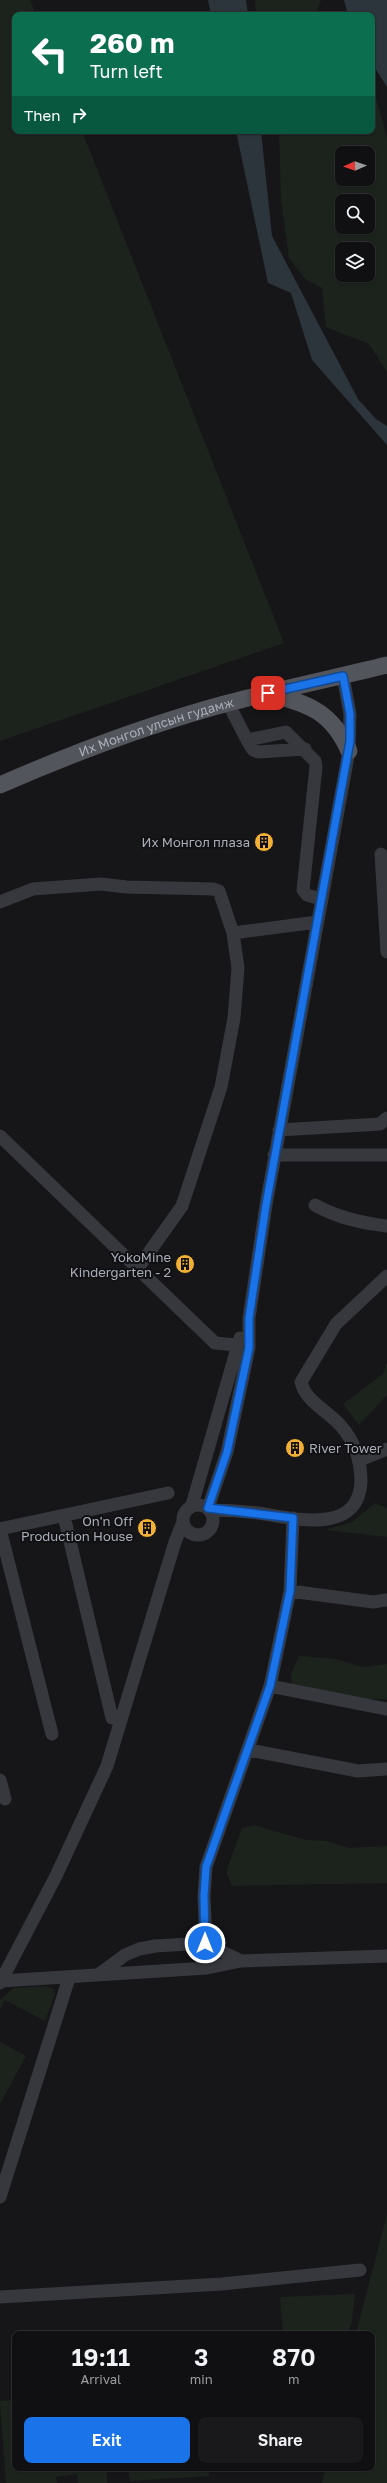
<!DOCTYPE html>
<html lang="en">
<head>
<meta charset="utf-8">
<style>
	body { margin:0; font-family:"Golos Text",sans-serif; background:#19191b; color:#f1f3f6; height:100vh; display:flex; flex-direction:column; font-size:15px; white-space:nowrap }
	* { box-sizing:border-box; margin:0 }
	p { font-size:13px; color:#9c9d9f }
	.icon { flex:none; width:22px; height:22px; fill:none; stroke:currentColor; stroke-width:2; stroke-linecap:round; stroke-linejoin:round }
	.map { position:relative; flex:1; overflow:hidden }
	.drawer { position:absolute; left:12px; top:2331px; width:363px; height:140px; display:flex; flex-direction:column; background:#101012; border-radius:8px; box-shadow:0 1px 3px #0004,0 0 0 1px #303032 }
	.drawer>* { flex:none }
	.guide { position:absolute; left:12px; top:12px; width:363px; height:122px; border-radius:8px; box-shadow:0 1px 3px #0004,0 0 0 1px #303032; background:#0b6e4f; color:#fff; overflow:hidden }
	.needle { width:26px; rotate:268deg }
	.buttons { position:absolute; left:335px; top:146px; display:grid; gap:8px }
	.buttons a { display:grid; place-items:center; width:40px; height:40px; border-radius:8px; background:#101012; box-shadow:0 1px 3px #0004,0 0 0 1px #303032; font-size:20px }
	.pin { position:absolute; display:grid; place-items:center; width:34px; height:34px; color:#fff; margin:-17px; border-radius:8px; box-shadow:0 2px 6px #0006 }
	.me { position:absolute; width:44px; margin:-22px; rotate:0deg; stroke-linejoin:round; filter:drop-shadow(0 0 3px #0008) }
	.turn { display:flex; align-items:center; gap:14px; height:84px; padding:0 12px; font-size:18px }
	.turn .icon { width:52px; height:52px; stroke-width:2.5 }
	.turn b { display:block; font-size:28px; line-height:34px }
	.then { display:flex; align-items:center; height:38px; padding:0 12px; background:#0003; gap:8px; font-size:15px }
	.eta { display:flex; justify-content:space-evenly; align-items:center; height:68px; text-align:center }
	.eta b { font-size:24px; font-weight:600; line-height:28px }
	.action { display:flex; gap:8px; margin-top:auto; padding:8px 12px }
	.action a { flex:1; height:46px; border-radius:8px; background:#1a73e8; color:#fff; font-size:16px; font-weight:600; line-height:46px; text-align:center }
	.action a+a { background:#19191b; color:#f1f3f6 }
	.map>svg:first-child { display:block }
	.green { fill:#1c231d; fill-rule:evenodd }
	.water { fill:#2c353c }
	.lines { fill:none; stroke-linecap:round; stroke-linejoin:round }
	.minor { stroke:#37383d; stroke-width:13 }
	.major { stroke:#53555c; stroke-width:17 }
	.route-casing { stroke:#114b97; stroke-width:10 }
	.route { stroke:#1a73e8; stroke-width:7 }
	.labels { text-anchor:middle; dominant-baseline:central; stroke-width:4; stroke-linejoin:round; paint-order:stroke }
	.street-label { font-size:13px; fill:#a8adb8; stroke:#111113 }
	.poi-label { font-size:13px; fill:#a8adb8; stroke:#111113; text-anchor:end }
</style>
</head>
<body>
<div class="map">
<svg width="387" height="2483" viewBox="0 0 387 2483">
	<rect width="100%" height="100%" fill="#161618"/>
	<path class="green" d="M0,0H30L36,15H15V131H82L284,643L0,741Z
		M255,0H321L315,15H256Z
		M372,83L387,138V372L369,344L326,327L322,288L305,279L289,258L281,199L279,131H372ZM342,153H368V179H342ZM342,201H368V227H342ZM342,249H368V275H342Z
		M387,1362V1395L359,1425L343,1404L383,1374Z
		M375,1503L387,1508V1537L325,1530L352,1522Z
		M299,1656L336,1659L362,1667L387,1664V1699H349L292,1686L291,1674Z
		M254,1825L306,1840L326,1841L349,1848L387,1846V1883L232,1886L226,1872L242,1828Z
		M46,1986L54,1989L55,1995L45,2021L5,2000L0,2009V2000L14,1988Z
		M0,2042L26,2056L0,2104Z
		M387,2214V2483H322L325,2468H372V2334H356Z
		M355,2294L352,2321L348,2334H283L280,2297Z
		M15,2400V2468H208L209,2476L130,2481L128,2470L107,2471V2483H78L77,2474L56,2477L57,2483H6L0,2401Z"/>
	<path class="water" d="M208,0H246L248,15H211Z
		M344,0H387V87L372,63V15H348Z
		M236,131H261L272,236L358,399L376,419L387,426V445L312,360L291,293L268,283Z"/>
	<g class="lines">
		<path class="minor" d="M228,703L247,740L286,732L315,761L316,767L303,890L307,895L321,899
			M247,740L253,750L258,752L305,749
			M381,854L387,952
			M0,902L33,889L101,884L126,887L213,889L219,891L233,933
			M279,1130L380,1124L387,1118
			M0,1136L215,1343L236,1345
			M274,1155H387
			M315,1205C338,1218 361,1223 387,1226
			M138,1268L182,1206L221,1087L234,1018L238,968L233,933L317,922
			M360,1460L387,1449
			M183 1520a15 15 0 1 1 30 0a15 15 0 1 1-30 0Z
			M192,1505L240,1338
			M208,1508L227,1452L249,1348V1318L266,1205L349,751L350,714L343,676
			M210,1510C226,1510 242,1511 258,1513C293,1518 358,1536 361,1482C361,1461 355,1442 341,1426C329,1412 305,1401 301,1382L336,1324L387,1276
			M64,1516L112,1718
			M0,1529L52,1734
			M0,1529L168,1493
			M290,1591L373,1602L387,1600
			M270,1686L387,1709
			M249,1750L358,1771L387,1769
			M0,1780L5,1799
			M207,1968L204,1896L206,1867L270,1686L290,1591L293,1518
			M98,1975L125,1955L139,1949L155,1946L205,1943L241,1961
			M1,1981L207,1968L241,1961L387,1956
			M0,1983L56,1876L107,1766L175,1542L183,1522
			M0,2197L69,1978
			M0,2297L222,2284L360,2270"/>
		<g class="major">
			<path d="M270,694C309,704 332,712 349,751"/>
			<path id="s1" d="M0,785C73,753 150,724 228,703C281,689 334,678 387,665"/>
		</g>
	</g>
	<g class="lines">
		<g class="route-casing">
			<path id="route" d="M205,1943L204,1896L206,1867L270,1686L290,1591L293,1518L208,1508L227,1452L249,1348V1318L266,1205L350,741V714L343,676L268,693"/>
		</g>
		<use href="#route" class="route"/>
	</g>
	<defs>
		<g id="building-disc" transform="scale(1)"><circle r="9.5" fill="#f2b134" stroke="#111113"/><path d="M-4-6H4V6H1V3H-1V6H-4ZM-2.5-4.3h1.7v1.8h-1.7ZM.8-4.3h1.7v1.8H.8ZM-2.5-1h1.7V.8h-1.7ZM.8-1h1.7V.8H.8Z" fill="#111"/></g>
	</defs>
	<g fill-rule="evenodd">
		<use href="#building-disc" x="264" y="842"/>
		<use href="#building-disc" x="185" y="1264"/>
		<use href="#building-disc" x="295" y="1448"/>
		<use href="#building-disc" x="147" y="1528"/>
	</g>
	<g class="labels">
		<g class="street-label">
			<text stroke="none"><textPath href="#s1" startOffset="167">Их Монгол улсын гудамж</textPath></text>
		</g>
		<g class="poi-label">
			<text x="250" y="842">Их Монгол плаза</text>
			<text x="171" y="1257">YokoMine<tspan x="171" dy="15">Kindergarten - 2</tspan></text>
			<text x="309" y="1448" text-anchor="start">River Tower</text>
			<text x="133" y="1521">On'n Off<tspan x="133" dy="15">Production House</tspan></text>
		</g>
	</g>
</svg>
<div class="buttons">
<a><svg class="needle" viewBox="-14 -14 28 28"><path d="M0-13l5 13h-10z" fill="#e53935"/><path d="M0 13l5-13h-10z" fill="#9c9d9f"/></svg></a>
<a><svg class="icon" aria-label="search" viewBox="0 0 24 24"><circle cx="10" cy="10" r="6"/><path d="M15 15l6 6"/></svg></a>
<a><svg class="icon" aria-label="layers" viewBox="0 0 24 24"><path d="M12 4l9 5-9 5-9-5zM3 14l9 5 9-5"/></svg></a>
</div>
<div class="pin" style="left:268px;top:693px;background:#d93025"><svg class="icon" aria-label="arrive" viewBox="0 0 24 24"><path d="M6 21V4h12l-3 4 3 4H6"/></svg></div>
<svg class="me" style="left:205px;top:1943px" viewBox="-20 -20 40 40"><circle r="17" fill="#1a73e8" stroke="#fff" stroke-width="3"/><path d="M0-11L8 9 0 5-8 9z" fill="#fff"/></svg>
<div class="guide">
<div class="turn"><svg class="icon" aria-label="left" viewBox="0 0 24 24"><path d="M17 20v-9H6M10 6l-5 5 5 5"/></svg><div><b>260 m</b>Turn left</div></div>
<div class="then">Then<svg class="icon" aria-label="right" viewBox="0 0 24 24"><path d="M7 20v-9h11M14 6l5 5-5 5"/></svg></div>
</div>
<section class="drawer">
<div class="eta">
<div><b>19:11</b><p>Arrival</p></div>
<div><b>3</b><p>min</p></div>
<div><b>870</b><p>m</p></div>
</div>
<div class="action"><a>Exit</a><a>Share</a></div>
</section>
</div>
</body>
</html>
